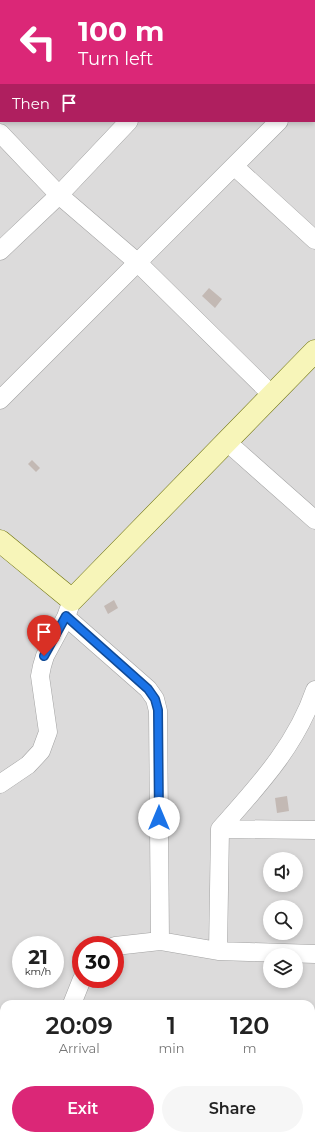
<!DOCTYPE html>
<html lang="en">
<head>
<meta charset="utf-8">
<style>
	body { margin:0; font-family:Montserrat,sans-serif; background:#f6f6f6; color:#222; height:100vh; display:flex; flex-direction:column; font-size:15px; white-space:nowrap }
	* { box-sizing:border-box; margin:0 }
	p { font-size:13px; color:#767676 }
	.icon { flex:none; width:22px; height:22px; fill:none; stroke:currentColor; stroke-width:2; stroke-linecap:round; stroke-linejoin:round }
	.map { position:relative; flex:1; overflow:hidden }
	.drawer { position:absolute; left:0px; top:1000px; width:315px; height:140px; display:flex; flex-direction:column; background:#fff; border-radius:12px 12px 0 0; box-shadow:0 2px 6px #0003 }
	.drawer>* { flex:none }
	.top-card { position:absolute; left:0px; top:0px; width:315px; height:122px; box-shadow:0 2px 6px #0003; background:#db2777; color:#fff; overflow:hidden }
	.fabs { position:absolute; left:263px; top:852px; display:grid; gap:8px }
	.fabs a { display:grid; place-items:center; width:40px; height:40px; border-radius:50%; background:#fff; box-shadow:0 2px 6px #0003; font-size:20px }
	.speed { position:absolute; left:12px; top:936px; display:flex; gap:8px; font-size:20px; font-weight:700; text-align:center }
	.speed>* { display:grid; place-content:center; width:52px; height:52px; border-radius:50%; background:#fff; box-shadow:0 2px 6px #0003; line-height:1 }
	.speed small { font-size:10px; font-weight:400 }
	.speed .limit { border:6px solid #d22; background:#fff; color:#111 }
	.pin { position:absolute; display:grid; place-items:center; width:34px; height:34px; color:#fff; margin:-41px -17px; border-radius:50% 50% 50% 0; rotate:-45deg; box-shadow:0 0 4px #0007 }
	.pin .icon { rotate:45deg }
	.me { position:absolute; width:44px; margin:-22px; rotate:0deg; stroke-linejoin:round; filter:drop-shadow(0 0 3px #0008) }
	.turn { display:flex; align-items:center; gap:14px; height:84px; padding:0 12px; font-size:18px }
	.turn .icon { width:52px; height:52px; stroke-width:2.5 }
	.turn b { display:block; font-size:28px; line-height:34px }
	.then { display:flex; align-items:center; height:38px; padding:0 12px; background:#0003; gap:8px; font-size:15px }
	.eta { display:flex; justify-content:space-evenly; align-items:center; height:68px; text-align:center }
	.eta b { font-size:24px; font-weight:600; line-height:28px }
	.button { display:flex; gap:8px; margin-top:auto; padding:8px 12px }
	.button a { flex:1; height:46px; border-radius:24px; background:#db2777; color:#fff; font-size:16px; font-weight:600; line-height:46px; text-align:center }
	.button a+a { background:#f6f6f6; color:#222 }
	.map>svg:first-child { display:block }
	.residential { fill:#dcdbdb; fill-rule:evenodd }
	.building { fill:#c3b9b4 }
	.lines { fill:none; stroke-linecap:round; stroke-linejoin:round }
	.street-casing { stroke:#a2a2a2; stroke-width:19 }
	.secondary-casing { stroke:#6d7109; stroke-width:23 }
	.street { stroke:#fff; stroke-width:18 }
	.secondary { stroke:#f7f5b9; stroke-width:22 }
	.route-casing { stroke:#114b97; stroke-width:10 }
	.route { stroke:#1a73e8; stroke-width:7 }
</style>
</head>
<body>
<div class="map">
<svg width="315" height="1140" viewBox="0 0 315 1140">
	<rect width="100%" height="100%" fill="#eeeae4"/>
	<path class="residential" d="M0,0H315V1140H0ZM1,1H314V121H1ZM270,859H296V885H270ZM270,907H296V933H270ZM21,945H55V979H21ZM81,945H115V979H81ZM270,955H296V981H270ZM4,1004H311V1136H4Z"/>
	<path class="building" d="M209,288L222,299L215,308L202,296Z
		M32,460L40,468L36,472L28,464Z
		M114,600L118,608L108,614L104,606Z
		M287,796L289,811L277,813L275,798Z"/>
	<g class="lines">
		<g class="street-casing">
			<path id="street" d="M294,0L295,1
				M90,1L91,0
				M243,1V0
				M314,19L315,20
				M314,86L315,85
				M0,99L1,98
				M0,133L59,195L137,262L271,394
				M234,166L315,240
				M0,251L59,195L129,121
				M0,400L279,121
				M227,442L315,520
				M72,600L66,617L148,689L155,699L158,711L160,941
				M0,784L28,765L41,751L48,732L40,676L42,666L45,656L66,617
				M220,829L315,830
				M115,946L160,941L218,951L315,954
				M218,951L220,829C258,786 296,746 315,690
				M72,1004L82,979
				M61,1136L62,1140
				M97,1136L100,1140"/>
		</g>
		<g class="secondary-casing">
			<path id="secondary" d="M0,541L72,600L315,351"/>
		</g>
		<use href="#street" class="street"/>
		<use href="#secondary" class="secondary"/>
	</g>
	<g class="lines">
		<g class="route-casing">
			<path id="route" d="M44,656L66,616L148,689L155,699L158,710L159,818"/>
		</g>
		<use href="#route" class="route"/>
	</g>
</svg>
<div class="fabs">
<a><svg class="icon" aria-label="sound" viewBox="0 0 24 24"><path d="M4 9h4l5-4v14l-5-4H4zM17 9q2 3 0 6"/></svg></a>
<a><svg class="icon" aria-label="search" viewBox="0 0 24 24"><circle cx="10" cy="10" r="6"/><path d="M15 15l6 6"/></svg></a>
<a><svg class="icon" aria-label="layers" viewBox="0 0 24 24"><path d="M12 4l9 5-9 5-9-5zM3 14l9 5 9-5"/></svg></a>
</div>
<div class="speed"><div>21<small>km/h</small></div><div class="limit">30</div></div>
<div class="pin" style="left:44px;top:656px;background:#d93025"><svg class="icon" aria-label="arrive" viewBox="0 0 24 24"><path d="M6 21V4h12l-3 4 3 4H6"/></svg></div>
<svg class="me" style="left:159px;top:818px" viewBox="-20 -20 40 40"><circle r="19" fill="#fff"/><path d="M0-13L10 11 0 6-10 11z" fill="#1a73e8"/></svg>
<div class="top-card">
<div class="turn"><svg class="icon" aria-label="left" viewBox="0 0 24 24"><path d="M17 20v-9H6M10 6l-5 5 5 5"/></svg><div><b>100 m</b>Turn left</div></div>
<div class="then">Then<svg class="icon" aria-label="arrive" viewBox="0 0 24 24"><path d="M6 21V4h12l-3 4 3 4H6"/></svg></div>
</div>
<section class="drawer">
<div class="eta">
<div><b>20:09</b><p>Arrival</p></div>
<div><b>1</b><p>min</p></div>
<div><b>120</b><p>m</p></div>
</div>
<div class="button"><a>Exit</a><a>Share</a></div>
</section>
</div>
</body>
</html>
